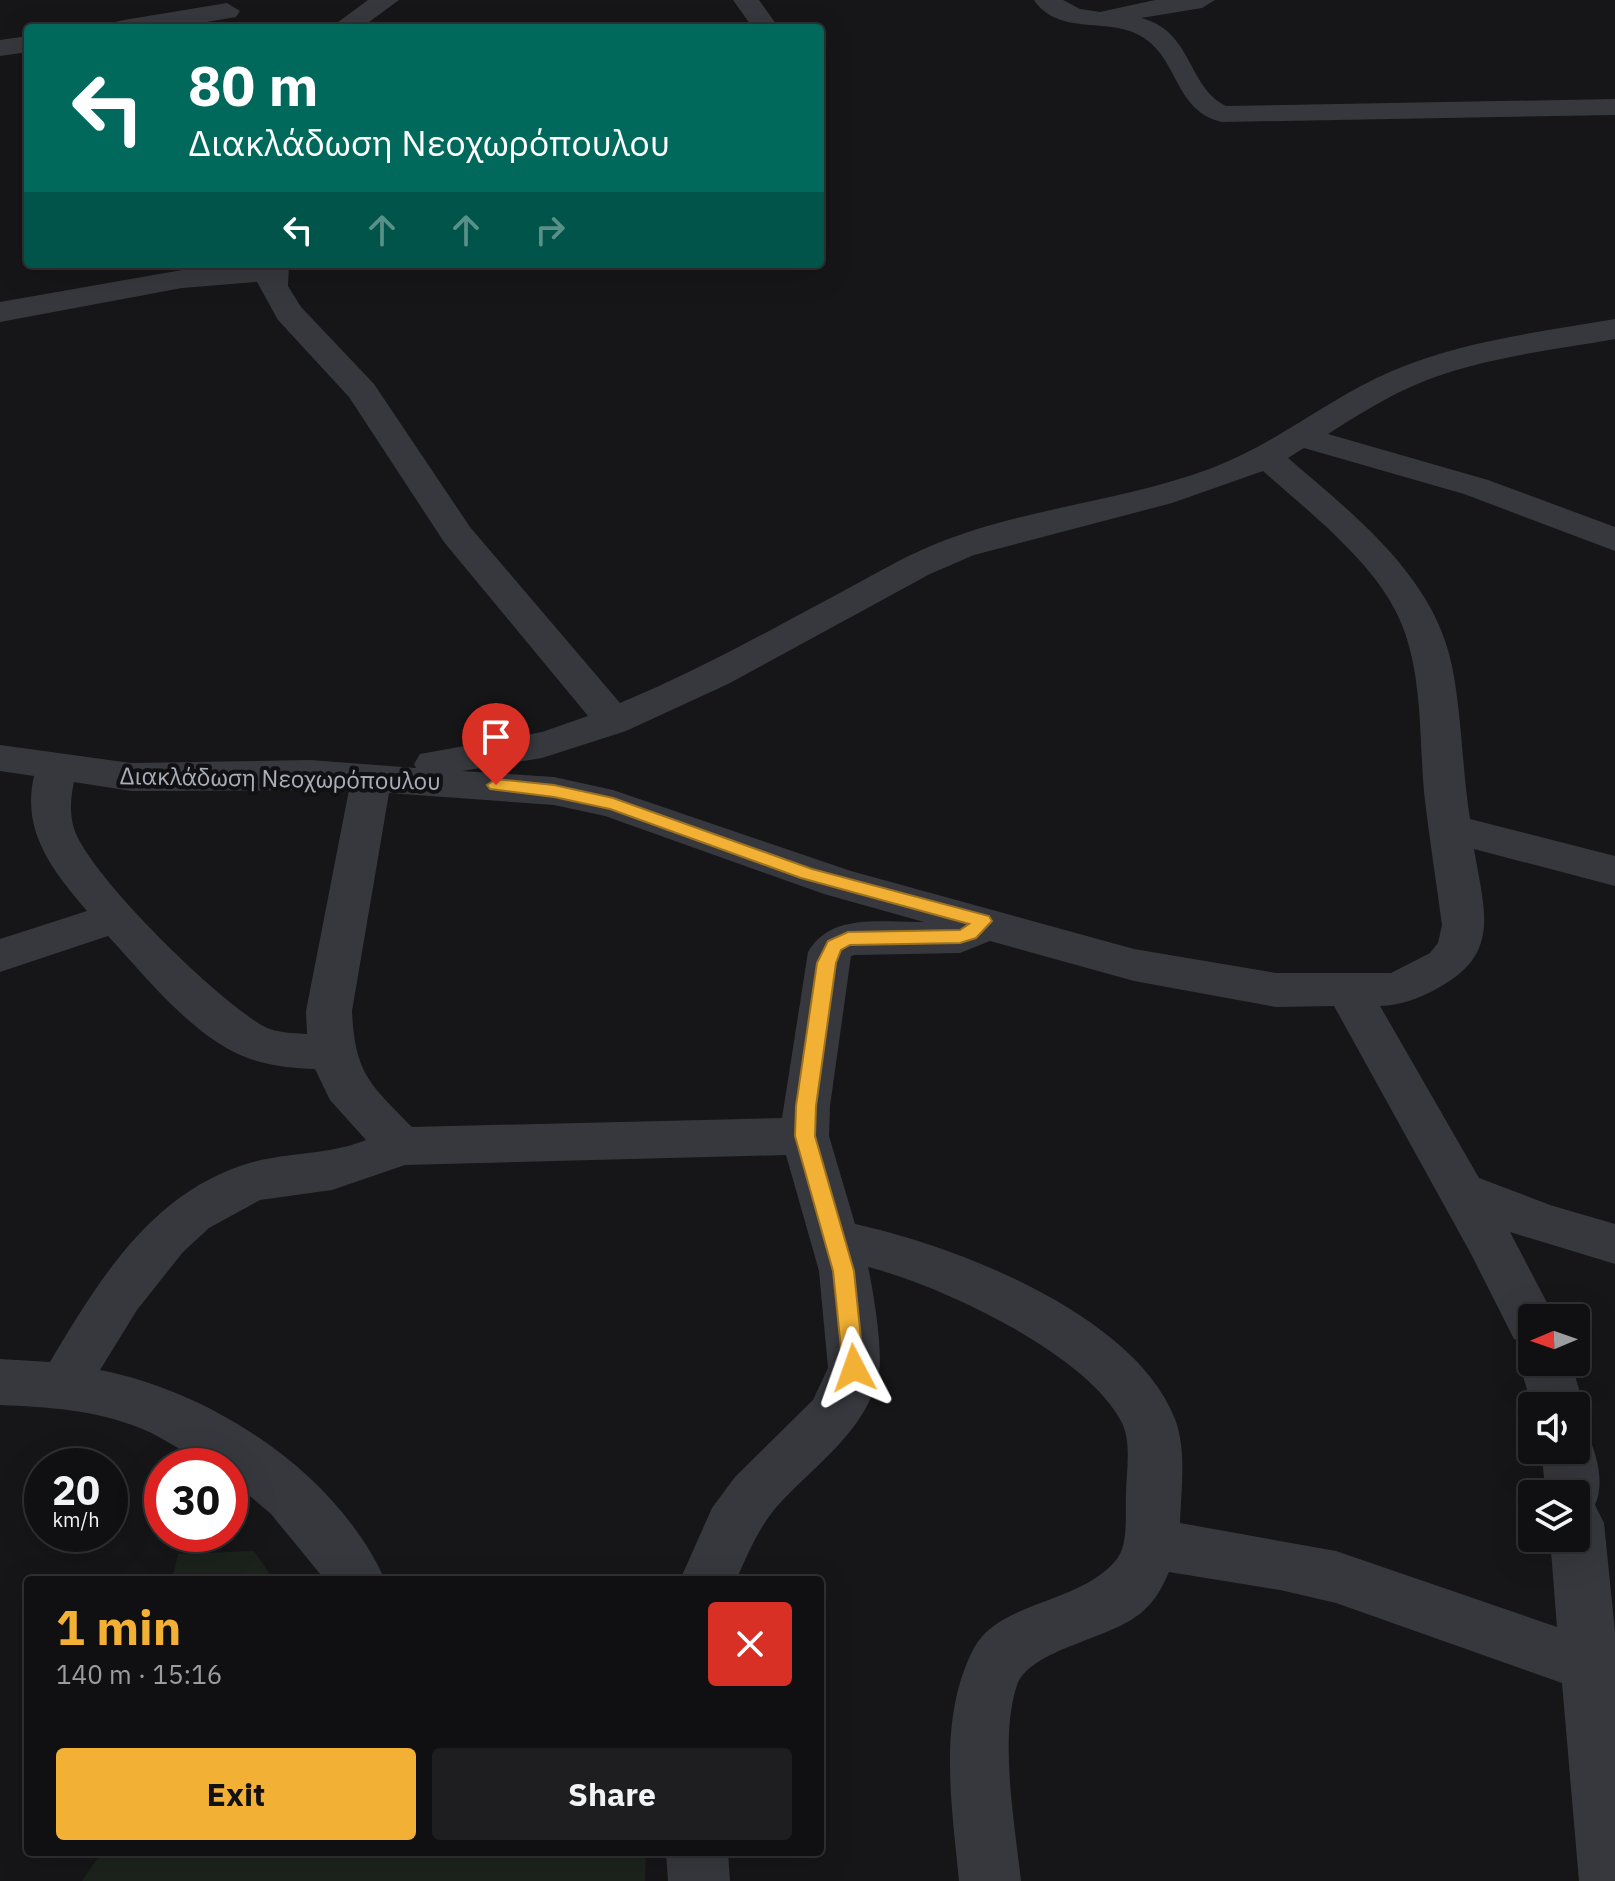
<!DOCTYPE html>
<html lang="en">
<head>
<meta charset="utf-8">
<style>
	body { margin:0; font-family:"IBM Plex Sans",sans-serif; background:#1e1e20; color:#f1f3f6; height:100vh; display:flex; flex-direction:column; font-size:30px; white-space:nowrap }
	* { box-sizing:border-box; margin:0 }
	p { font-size:26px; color:#9c9d9f }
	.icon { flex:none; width:44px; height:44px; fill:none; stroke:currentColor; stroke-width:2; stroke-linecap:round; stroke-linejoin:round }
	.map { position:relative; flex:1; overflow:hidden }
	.sheet { position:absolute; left:24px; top:1576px; width:800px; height:280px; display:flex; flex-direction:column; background:#101012; border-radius:8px; box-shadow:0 8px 32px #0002,0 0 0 2px #303032 }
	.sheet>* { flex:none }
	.hud { position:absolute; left:24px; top:24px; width:800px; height:244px; border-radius:8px; box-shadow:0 8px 32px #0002,0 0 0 2px #303032; background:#00695c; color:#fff; overflow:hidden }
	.needle { width:52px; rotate:268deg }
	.tools { position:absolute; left:1518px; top:1304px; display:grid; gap:16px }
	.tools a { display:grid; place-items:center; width:72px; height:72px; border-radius:8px; background:#101012; box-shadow:0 8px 32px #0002,0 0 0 2px #303032; font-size:40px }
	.speed { position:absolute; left:24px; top:1448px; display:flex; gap:16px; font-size:40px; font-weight:700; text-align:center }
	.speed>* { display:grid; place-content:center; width:104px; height:104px; border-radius:50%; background:#101012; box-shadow:0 8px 32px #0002,0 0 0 2px #303032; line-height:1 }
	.speed small { font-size:20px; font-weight:400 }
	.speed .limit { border:12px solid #d22; background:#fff; color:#111 }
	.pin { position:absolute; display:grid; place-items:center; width:68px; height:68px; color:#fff; margin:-82px -34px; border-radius:50% 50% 50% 0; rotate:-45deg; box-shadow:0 0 8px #0007 }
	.pin .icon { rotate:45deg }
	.me { position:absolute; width:88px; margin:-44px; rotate:356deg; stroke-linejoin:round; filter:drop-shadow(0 0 6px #0008) }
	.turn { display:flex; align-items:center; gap:28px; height:168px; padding:0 32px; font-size:36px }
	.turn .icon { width:104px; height:104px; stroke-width:2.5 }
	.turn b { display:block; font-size:56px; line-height:68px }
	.lanes { display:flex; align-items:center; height:76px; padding:0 32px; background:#0003; justify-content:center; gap:40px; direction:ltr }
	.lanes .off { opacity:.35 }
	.round { display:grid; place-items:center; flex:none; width:84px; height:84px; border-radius:8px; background:#1e1e20 }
	.overview { display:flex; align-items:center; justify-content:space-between; height:136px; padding:0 32px }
	h1 { font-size:48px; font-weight:700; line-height:60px; color:#f2b134 }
	.primary-button { display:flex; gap:16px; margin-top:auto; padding:16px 32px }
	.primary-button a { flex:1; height:92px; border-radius:8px; background:#f2b134; color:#111; font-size:32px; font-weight:700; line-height:92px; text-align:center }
	.primary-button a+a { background:#1e1e20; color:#f1f3f6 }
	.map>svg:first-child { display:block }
	.green { fill:#1c231d }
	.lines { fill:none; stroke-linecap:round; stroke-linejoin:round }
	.minor { fill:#37383d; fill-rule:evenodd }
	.route { fill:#f2b134; stroke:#9d7322; stroke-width:2 }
	.labels { text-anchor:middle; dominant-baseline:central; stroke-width:8; stroke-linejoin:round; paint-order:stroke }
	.street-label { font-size:24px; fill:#a8adb8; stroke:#111113 }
</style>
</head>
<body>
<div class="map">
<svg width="1615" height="1881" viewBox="0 0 1615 1881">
	<rect width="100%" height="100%" fill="#161618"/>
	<path class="green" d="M254,1551L274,1580H172L178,1554Z
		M102,1852H646L645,1881H82Z"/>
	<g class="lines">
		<path class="minor" d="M368,0H399L361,28H330Z
			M733,0H759L779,28H753Z
			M1034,0H1063L1080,9L1100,12L1155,0H1215L1202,8L1141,18C1193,31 1187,87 1226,106L1615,99V115L1222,122C1175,111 1179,61 1144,38C1111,15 1060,38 1034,0Z
			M227,3L240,11L236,17L172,28H111L115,22L124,20Z
			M28,36V52L0,56V40Z
			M253,264H289L288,286L301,307L374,384L470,527L620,703C695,672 765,633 836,595C868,578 899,559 933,545C1022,508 1121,502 1212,468C1276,444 1329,398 1392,371C1462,341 1540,332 1615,319V339C1548,351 1478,358 1415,385C1385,398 1356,416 1328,434L1488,480L1615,527V551L1464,494L1304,448L1288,458C1354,515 1434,576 1452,666C1462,716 1462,769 1470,819L1615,856V886L1474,849C1484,910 1502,954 1438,988C1418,999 1402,1005 1380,1006L1479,1178L1550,1205L1615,1224V1264L1510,1232L1555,1318H1532V1362H1571L1584,1406L1577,1422L1576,1406L1532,1407L1519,1362L1530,1345L1514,1339L1470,1252L1334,1006L1276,1007L1134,981L990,941L960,953L855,955L851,956L830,1106L829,1136L855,1224C957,1246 1135,1315 1175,1419C1187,1451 1181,1490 1180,1523L1336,1551L1557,1627L1550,1538H1576V1494H1546L1541,1450H1576V1429L1587,1433C1597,1454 1605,1484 1595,1505L1604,1523L1615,1632V1881H1579L1562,1683L1336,1603L1280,1590L1169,1572C1162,1588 1155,1601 1142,1612C1112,1639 1030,1649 1017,1685C999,1739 1015,1825 1021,1881H959C952,1806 937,1718 974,1648C999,1601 1080,1604 1116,1560C1129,1545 1125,1514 1126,1495C1126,1473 1132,1444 1122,1423C1088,1354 940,1285 868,1267C873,1288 883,1351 879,1371C869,1431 811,1467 774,1510C757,1531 747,1556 736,1580H680L712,1508L735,1477L813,1400L828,1368L819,1271L786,1155L405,1165L332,1190L260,1200L209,1228L183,1252L137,1310L100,1370C213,1392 337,1473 385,1580H325L271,1514L230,1479V1466C197,1466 171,1440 140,1428C95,1410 48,1407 0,1405V1359L50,1362C100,1278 153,1190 253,1162C290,1152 329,1155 366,1140L330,1100L315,1069C288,1068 260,1065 236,1053C187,1029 145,976 108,936L0,972V939L87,911C53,871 21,832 34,776L0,771V745L131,763L310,760L416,768L414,764L420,754L542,732L588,716L444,542L349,397L278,320L257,282L182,288L0,322V302L182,270ZM1263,471C1308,511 1374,562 1399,618C1423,671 1419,735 1424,792C1429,836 1436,881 1442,925L1438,943L1430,953L1391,973H1276L1134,949L851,871L613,790L554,777L462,771L542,758L626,731L728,684L930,574L974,555L1172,503ZM74,782L131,791L349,790L306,1011L307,1034C294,1033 277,1033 265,1027C218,1001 100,885 77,836C69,819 70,800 74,782ZM389,793L554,805L605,816L824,894L924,922C883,923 831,912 808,952L782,1118L412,1127C370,1084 355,1074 352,1011Z
			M666,1852H728L730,1881H668Z"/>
	</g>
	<path class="route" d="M496,779L554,785L613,798L812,869L989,916L992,921L976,938L960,943L850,945L841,950L836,963L816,1106L815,1136L854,1271L864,1368L861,1375H846L843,1368L833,1271L795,1136L796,1106L817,963L828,941L848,932L960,930L969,924L801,878L610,809L554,797L490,789L487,785Z"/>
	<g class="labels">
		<g class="street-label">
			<text transform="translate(280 778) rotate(1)">Διακλάδωση Νεοχωρόπουλου</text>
		</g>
	</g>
</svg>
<div class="tools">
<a><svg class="needle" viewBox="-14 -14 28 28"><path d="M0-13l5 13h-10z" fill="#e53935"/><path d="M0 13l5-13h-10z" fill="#9c9d9f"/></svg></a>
<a><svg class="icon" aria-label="sound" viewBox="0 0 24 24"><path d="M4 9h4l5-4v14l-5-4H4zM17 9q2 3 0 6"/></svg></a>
<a><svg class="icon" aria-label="layers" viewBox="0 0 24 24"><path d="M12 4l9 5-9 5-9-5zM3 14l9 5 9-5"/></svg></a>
</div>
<div class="speed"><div>20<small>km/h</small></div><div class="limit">30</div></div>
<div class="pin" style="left:496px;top:785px;background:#d93025"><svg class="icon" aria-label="arrive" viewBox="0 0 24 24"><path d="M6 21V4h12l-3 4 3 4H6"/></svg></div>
<svg class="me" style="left:854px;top:1368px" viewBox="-20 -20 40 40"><path d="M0-17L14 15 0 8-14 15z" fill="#f2b134" stroke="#fff" stroke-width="4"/></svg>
<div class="hud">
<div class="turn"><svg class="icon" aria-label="left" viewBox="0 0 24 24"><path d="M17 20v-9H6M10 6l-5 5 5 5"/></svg><div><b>80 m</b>Διακλάδωση Νεοχωρόπουλου</div></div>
<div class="lanes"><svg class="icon" aria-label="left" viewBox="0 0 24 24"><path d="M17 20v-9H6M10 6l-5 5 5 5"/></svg><svg class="icon off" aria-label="ahead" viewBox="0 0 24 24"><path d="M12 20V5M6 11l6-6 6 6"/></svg><svg class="icon off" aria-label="ahead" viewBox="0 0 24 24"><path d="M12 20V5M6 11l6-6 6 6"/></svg><svg class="icon off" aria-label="right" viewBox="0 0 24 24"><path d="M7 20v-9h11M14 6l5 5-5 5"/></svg></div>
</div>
<section class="sheet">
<div class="overview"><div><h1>1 min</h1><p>140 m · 15:16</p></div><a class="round" style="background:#d93025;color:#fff"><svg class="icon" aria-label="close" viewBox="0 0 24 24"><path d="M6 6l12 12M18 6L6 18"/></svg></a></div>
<div class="primary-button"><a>Exit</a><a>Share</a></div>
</section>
</div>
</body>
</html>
